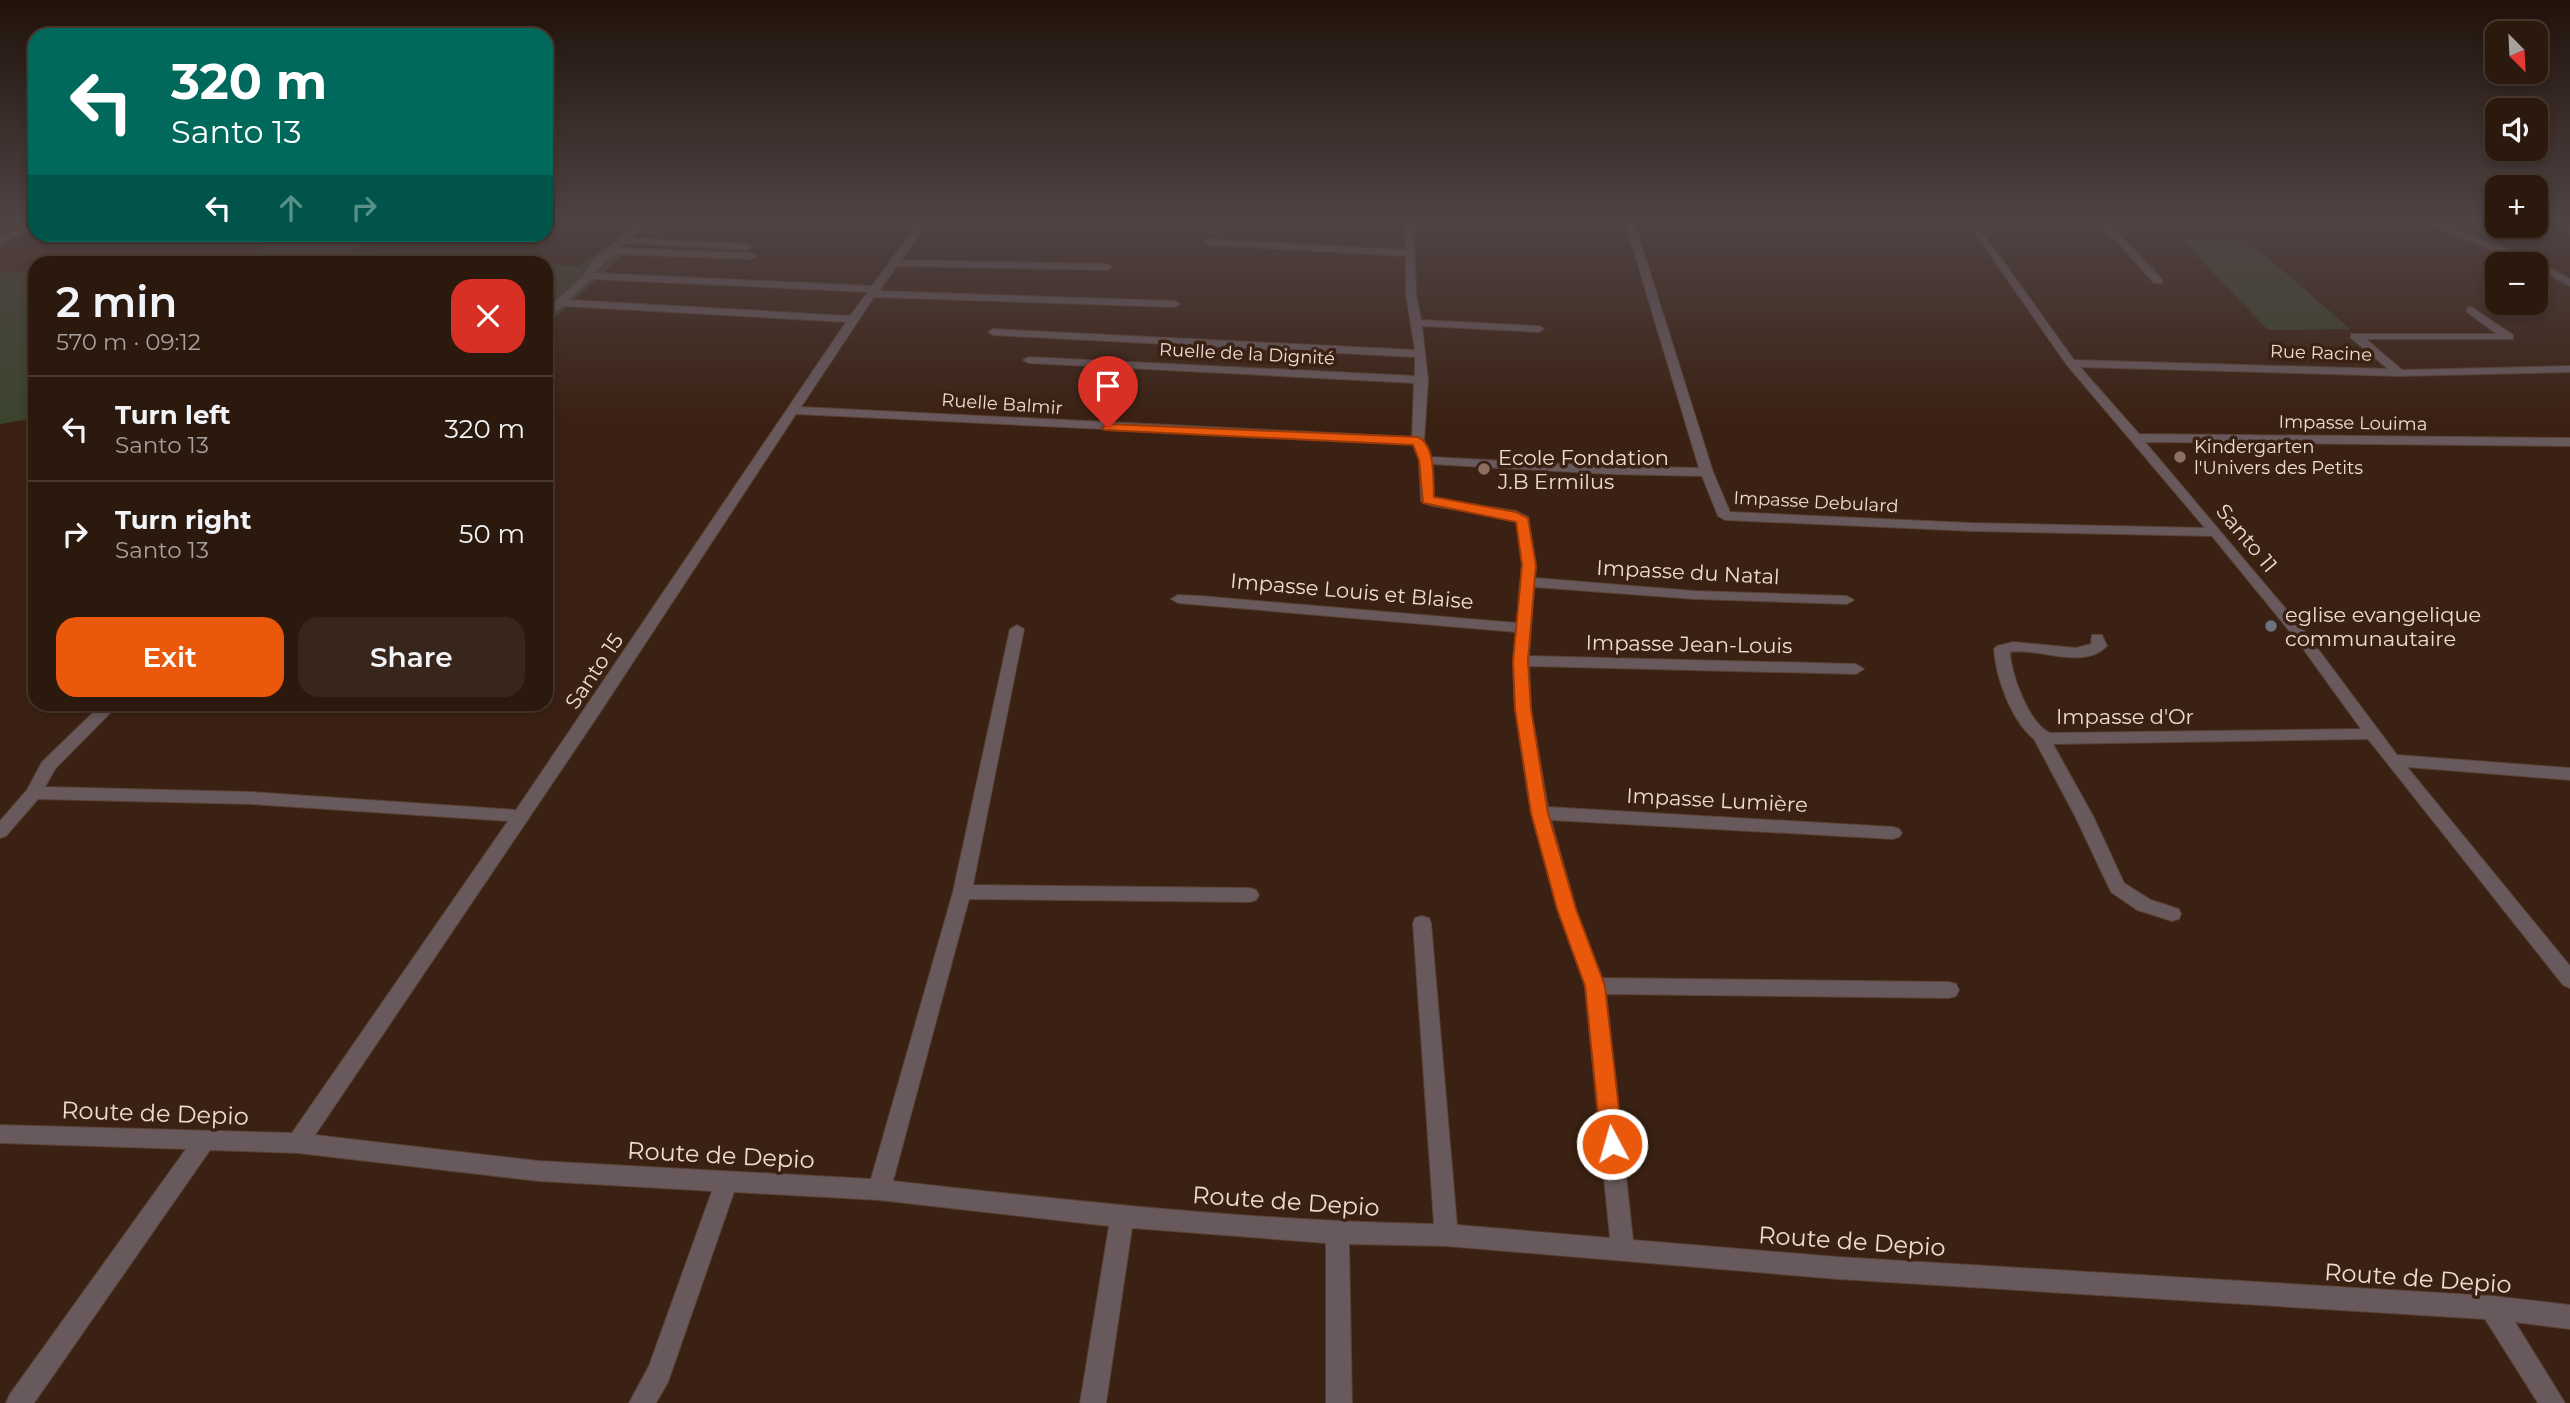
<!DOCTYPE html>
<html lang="en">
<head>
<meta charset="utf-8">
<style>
	body { margin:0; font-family:Montserrat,sans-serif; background:#38261c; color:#f1f3f6; height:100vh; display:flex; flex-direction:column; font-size:26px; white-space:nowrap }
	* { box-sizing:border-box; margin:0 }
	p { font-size:23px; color:#a6a09e }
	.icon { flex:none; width:38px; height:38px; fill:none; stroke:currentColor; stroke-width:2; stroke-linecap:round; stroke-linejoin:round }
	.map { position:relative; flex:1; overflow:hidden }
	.sheet { position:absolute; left:28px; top:256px; width:525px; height:455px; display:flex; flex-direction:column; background:#2c190e; border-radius:21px; box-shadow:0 4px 10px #0003,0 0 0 2px #48382e }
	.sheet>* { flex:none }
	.guide { position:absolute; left:28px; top:28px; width:525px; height:214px; border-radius:21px; box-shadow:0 4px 10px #0003,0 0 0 2px #48382e; background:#00695c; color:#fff; overflow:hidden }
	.needle { width:46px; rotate:156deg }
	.buttons { position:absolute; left:2485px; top:21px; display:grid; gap:14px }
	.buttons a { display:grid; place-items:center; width:63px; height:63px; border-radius:14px; background:#2c190e; box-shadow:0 4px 10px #0003,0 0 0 2px #48382e; font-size:35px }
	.pin { position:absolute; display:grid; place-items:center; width:60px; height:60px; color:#fff; margin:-72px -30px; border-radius:50% 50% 50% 0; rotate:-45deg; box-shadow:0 0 7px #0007 }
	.pin .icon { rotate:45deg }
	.me { position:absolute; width:77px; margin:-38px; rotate:354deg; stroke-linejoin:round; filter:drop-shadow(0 0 5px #0008) }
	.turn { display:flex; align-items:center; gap:24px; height:147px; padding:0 28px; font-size:32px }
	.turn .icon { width:91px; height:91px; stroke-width:2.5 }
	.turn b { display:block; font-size:49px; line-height:60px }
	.lanes { display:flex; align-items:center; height:66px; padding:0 28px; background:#0003; justify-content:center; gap:35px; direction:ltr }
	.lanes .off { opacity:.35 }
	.round { display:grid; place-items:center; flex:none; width:74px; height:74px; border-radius:21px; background:#38261c }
	.summary { display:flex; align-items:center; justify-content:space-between; height:119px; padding:0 28px }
	h1 { font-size:42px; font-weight:600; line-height:52px }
	.button { display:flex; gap:14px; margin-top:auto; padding:14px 28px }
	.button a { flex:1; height:80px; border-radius:21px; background:#ea580c; color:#fff; font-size:28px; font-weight:600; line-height:80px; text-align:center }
	.button a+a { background:#38261c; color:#f1f3f6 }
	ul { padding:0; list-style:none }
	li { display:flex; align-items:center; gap:21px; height:105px; padding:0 28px; border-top:2px solid #48382e }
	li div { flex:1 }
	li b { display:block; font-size:26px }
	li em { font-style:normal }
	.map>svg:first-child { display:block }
	.built { fill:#472715 }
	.green { fill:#3c442e }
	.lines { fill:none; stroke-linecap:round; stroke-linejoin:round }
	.minor-casing { stroke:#583f32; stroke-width:2 }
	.minor { fill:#68595c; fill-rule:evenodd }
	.route { fill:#ea580c; stroke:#983908; stroke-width:2 }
	.education-dot { fill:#8d6e63; stroke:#3b2113; stroke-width:2.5 }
	.worship-dot { fill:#6b7280; stroke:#3b2113; stroke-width:2.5 }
	.labels { text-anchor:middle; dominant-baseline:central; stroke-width:7; stroke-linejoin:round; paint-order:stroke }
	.far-street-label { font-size:18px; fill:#eedcd3; stroke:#3b2113 }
	.far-poi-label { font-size:18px; fill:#eedcd3; stroke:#3b2113; text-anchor:start }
	.poi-label { font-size:21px; fill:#eedcd3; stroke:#3b2113; text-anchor:start }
	.street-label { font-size:21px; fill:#eedcd3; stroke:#3b2113 }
	.near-street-label { font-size:24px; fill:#eedcd3; stroke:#3b2113 }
</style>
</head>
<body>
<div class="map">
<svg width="2570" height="1403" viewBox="0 0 2570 1403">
	<rect width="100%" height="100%" fill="#3b2113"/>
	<path class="built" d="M0,222H35V234H264L253,242L270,243L238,262H35V272L0,271V248L32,230L0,228Z"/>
	<path class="green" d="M264,234L378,235L351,252L523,262H238L269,244L251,242Z
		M2180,238L2249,241L2350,329L2268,330Z
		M634,245L546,326V264L578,266L606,247Z
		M0,271L35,272V418L0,424Z"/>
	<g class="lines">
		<g class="minor-casing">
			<path id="minor" d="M30,222H35V227L0,244V237Z
				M639,222H649L631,238L747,244L752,247L747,250L625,243L619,248L751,253L756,256L751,259L612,254L595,273L872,286L919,222H928L901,260L1107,264L1112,267L1107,270L897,266L879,291L1175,301L1180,304L1175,307L874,297L801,407L1412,437L1414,383L1029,363L1023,360L1029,357L1415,376V357L993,335L988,332L993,329L1415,350L1406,294V256L1208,245L1203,242L1208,239L1406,250L1405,222H1414L1416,294L1421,320L1539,326L1544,329L1539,332L1422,326L1428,380L1424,441L1430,457L1607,466L1699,468L1625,222H1634L1713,472L1730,512L1971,523L2205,528L2067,365L1967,222H1975L2074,360L2388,369L2351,338V334H2497L2467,312V308L2471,307L2513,335V339H2366L2402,370L2570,366V372L2399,376L2080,367L2139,434L2570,438V446L2145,442L2306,633L2397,755L2570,768V780L2407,767L2570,966V988L2563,985L2368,739L2053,744L2093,816L2124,883L2151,900L2179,909L2181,914L2179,919L2172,921L2137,910L2111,892L2075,816L2034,739C2011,720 1996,678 1994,649L1997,646L2013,642L2076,648L2091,644L2092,635H2102L2107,646C2083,671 2039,647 2010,652C2011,674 2029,724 2050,733L2361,729L2296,639L2212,536L1971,531L1725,520L1718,516L1702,476L1607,474L1431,464L1432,496L1436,499L1516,511L1528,517L1536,565L1535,578L1695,591L1847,596L1854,600L1847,604L1695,599L1534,587L1529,656L1856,664L1864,669L1856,674L1529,666L1531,709L1548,807L1893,827L1899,829L1902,833L1899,837L1893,839L1551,820L1576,909L1602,978L1949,982L1956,984L1959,990L1956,996L1949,998L1606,994L1633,1240L1838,1257L2492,1296L2570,1305V1329L2515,1322L2565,1403H2538L2485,1319L1838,1279L1446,1246L1349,1244L1352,1403H1326V1243L1132,1228L1106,1403H1080L1109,1226L879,1200L734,1192L668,1382L656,1403H629L649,1366L712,1191L539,1181L298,1153L210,1150L34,1403H6L10,1394L186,1149L0,1143V1125L292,1133L508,821L252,804L38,799L6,836L0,838V821L27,790L42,762L102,704H119L55,769L45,787L252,792L516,810L846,322L563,306L546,319V310L582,277L593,261ZM591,279L868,292L850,316L569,300ZM796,414L1413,444L1419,460L1421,501L1432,506L1512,518L1517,522L1522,565L1517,623L1200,596L1178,595L1171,599L1178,603L1516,632L1513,661L1515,709L1531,813L1558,909L1585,986L1610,1238L1457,1225L1431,923L1429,918L1422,916L1415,918L1413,923L1434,1224C1252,1221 1073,1201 893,1181L969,899L1250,902L1256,900L1259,895L1256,890L1250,888L973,885L1024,629L1017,625L1010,629L953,892L871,1179L539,1161L315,1135L597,717Z
				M2099,222H2108L2162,279V283H2154Z
				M2422,222H2435L2532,258L2570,279V286L2536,268V264H2529Z
				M2570,225V234L2562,229Z"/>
		</g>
		<use href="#minor" class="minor"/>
	</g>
	<linearGradient id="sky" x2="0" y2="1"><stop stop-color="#20120a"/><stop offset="0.53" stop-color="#4f4344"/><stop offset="1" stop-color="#4f4344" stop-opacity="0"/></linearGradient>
	<rect width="2570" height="418" fill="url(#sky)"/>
	<path class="route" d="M1108,424L1418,437C1436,445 1433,481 1434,497L1516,512L1528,518L1536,565L1528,661L1531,709L1548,813L1576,909L1605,986L1623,1144L1620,1151L1612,1154L1604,1151L1601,1144L1585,986L1557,909L1531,813L1515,709L1513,661L1522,565L1516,522L1423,503L1419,460L1413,445L1104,430L1102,428Z"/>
	<g class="education-dot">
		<circle cx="2180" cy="457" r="7"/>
		<circle cx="1484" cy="469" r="7"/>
	</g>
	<circle class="worship-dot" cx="2271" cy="626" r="7"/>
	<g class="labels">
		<g class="far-street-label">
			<text transform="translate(2321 353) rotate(2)">Rue Racine</text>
			<text transform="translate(1247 354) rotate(3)">Ruelle de la Dignité</text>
			<text transform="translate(1002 404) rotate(4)">Ruelle Balmir</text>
			<text transform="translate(2353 423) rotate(1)">Impasse Louima</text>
			<text transform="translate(1816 502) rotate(3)">Impasse Debulard</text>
		</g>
		<g class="far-poi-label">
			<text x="2194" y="447">Kindergarten<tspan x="2194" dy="21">l'Univers des Petits</tspan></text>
		</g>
		<g class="poi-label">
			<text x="1498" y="457">Ecole Fondation<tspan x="1498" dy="24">J.B Ermilus</tspan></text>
			<text x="2285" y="614">eglise evangelique<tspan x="2285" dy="24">communautaire</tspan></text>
		</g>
		<g class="street-label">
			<text transform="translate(2247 538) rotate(50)">Santo 11</text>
			<text transform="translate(1688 572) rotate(3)">Impasse du Natal</text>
			<text transform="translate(1352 591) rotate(5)">Impasse Louis et Blaise</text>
			<text transform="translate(1689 644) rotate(1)">Impasse Jean-Louis</text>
			<text transform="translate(594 671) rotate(-56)">Santo 15</text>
			<text x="2125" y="716">Impasse d'Or</text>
			<text transform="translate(1717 800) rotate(3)">Impasse Lumière</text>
		</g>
		<g class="near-street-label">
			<text transform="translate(155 1113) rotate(2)">Route de Depio</text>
			<text transform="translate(721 1155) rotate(3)">Route de Depio</text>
			<text transform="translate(1286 1201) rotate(4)">Route de Depio</text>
			<text transform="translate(1852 1241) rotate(4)">Route de Depio</text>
			<text transform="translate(2418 1278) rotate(4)">Route de Depio</text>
		</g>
	</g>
</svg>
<div class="buttons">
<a><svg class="needle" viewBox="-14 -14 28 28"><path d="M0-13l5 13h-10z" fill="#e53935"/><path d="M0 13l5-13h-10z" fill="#a6a09e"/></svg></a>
<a><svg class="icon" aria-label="sound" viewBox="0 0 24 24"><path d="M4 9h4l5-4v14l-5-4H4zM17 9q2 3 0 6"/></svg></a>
<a>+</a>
<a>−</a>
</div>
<div class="pin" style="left:1108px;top:428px;background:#d93025"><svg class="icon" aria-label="arrive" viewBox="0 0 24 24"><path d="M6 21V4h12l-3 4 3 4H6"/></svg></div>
<svg class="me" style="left:1612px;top:1144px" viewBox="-20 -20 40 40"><circle r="17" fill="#ea580c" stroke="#fff" stroke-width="3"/><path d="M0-11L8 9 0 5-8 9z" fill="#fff"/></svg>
<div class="guide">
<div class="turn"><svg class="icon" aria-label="left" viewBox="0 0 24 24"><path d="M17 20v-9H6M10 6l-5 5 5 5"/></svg><div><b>320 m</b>Santo 13</div></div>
<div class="lanes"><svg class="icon" aria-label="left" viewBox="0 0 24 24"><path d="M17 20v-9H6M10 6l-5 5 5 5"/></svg><svg class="icon off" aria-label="ahead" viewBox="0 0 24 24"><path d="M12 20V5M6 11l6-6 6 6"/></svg><svg class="icon off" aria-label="right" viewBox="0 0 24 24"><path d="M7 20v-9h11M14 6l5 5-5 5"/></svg></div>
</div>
<section class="sheet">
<div class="summary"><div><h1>2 min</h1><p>570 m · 09:12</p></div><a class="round" style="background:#d93025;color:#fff"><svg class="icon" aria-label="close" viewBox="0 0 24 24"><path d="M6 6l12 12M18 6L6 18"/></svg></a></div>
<ul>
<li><svg class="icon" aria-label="left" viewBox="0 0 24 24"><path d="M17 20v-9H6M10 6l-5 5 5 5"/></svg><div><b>Turn left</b><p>Santo 13</p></div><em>320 m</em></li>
<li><svg class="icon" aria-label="right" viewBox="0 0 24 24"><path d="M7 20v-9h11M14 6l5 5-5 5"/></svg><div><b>Turn right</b><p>Santo 13</p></div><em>50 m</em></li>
</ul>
<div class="button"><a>Exit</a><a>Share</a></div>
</section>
</div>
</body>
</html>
